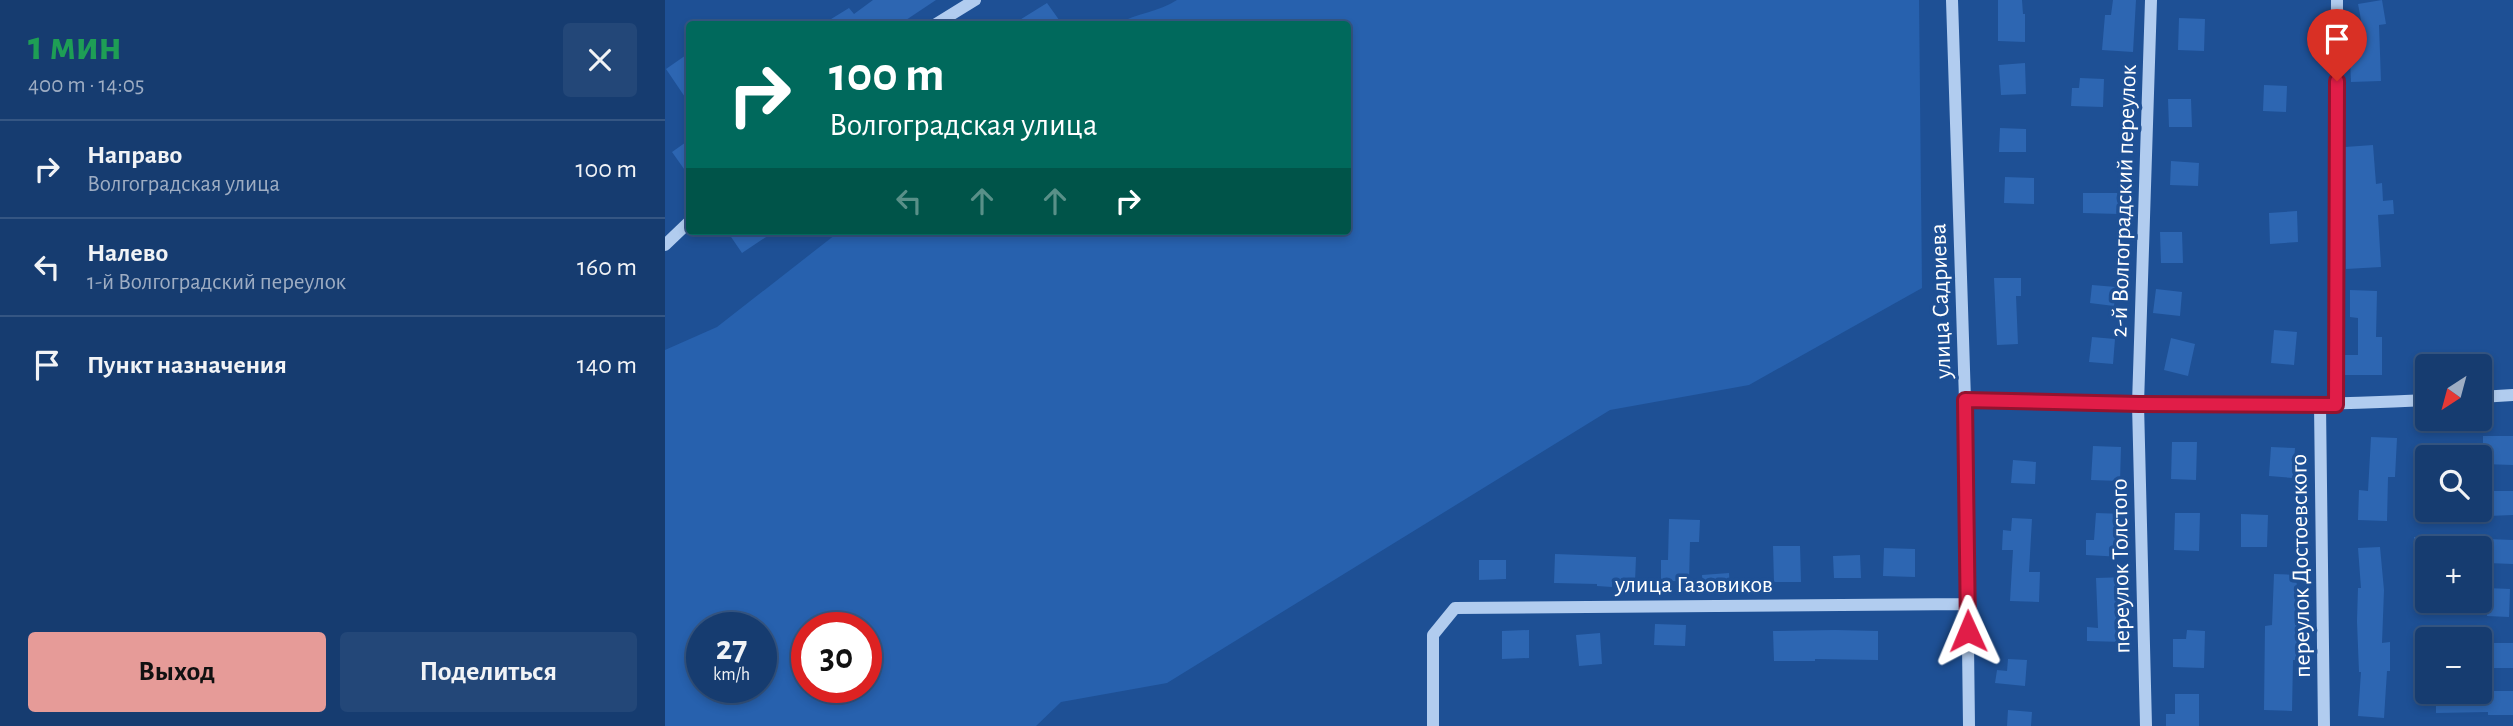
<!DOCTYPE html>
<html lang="ru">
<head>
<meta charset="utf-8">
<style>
	body { margin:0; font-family:"Alegreya Sans",sans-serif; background:#234778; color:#f1f3f6; height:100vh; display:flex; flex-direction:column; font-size:26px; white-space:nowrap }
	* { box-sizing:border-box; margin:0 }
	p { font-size:23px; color:#9eadc3 }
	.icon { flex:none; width:38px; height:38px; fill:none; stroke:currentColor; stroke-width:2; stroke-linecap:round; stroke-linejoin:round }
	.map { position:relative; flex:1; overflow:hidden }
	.details { display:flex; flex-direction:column; background:#163c70; width:665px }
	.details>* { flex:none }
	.hud { position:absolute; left:21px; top:21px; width:665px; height:214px; border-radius:7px; box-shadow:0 4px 10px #0003,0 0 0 2px #355683; background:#00695c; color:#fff; overflow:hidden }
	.needle { width:46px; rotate:216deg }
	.fabs { position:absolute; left:1750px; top:354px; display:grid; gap:14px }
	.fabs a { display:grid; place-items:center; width:77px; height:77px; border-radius:7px; background:#163c70; box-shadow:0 4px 10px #0003,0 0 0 2px #355683; font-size:35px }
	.speed { position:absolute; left:21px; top:612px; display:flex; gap:14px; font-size:35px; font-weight:700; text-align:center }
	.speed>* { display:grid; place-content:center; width:91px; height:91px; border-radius:50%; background:#163c70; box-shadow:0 4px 10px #0003,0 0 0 2px #355683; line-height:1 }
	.speed small { font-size:18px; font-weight:400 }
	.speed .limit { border:10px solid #d22; background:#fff; color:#111 }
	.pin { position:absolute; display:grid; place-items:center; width:60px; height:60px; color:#fff; margin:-72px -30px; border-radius:50% 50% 50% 0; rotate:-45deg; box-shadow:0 0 7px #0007 }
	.pin .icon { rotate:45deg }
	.me { position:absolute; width:77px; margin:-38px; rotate:359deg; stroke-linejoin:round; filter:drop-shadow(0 0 5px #0008) }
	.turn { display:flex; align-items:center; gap:24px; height:147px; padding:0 28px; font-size:32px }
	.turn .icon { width:91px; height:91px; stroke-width:2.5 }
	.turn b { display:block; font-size:49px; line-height:60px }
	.lanes { display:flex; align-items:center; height:66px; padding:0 28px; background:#0003; justify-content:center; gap:35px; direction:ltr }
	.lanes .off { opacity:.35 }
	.round { display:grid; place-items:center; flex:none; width:74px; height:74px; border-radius:7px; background:#234778 }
	.summary { display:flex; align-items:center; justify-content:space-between; height:119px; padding:0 28px }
	h1 { font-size:42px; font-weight:700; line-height:52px; color:#1e9e55 }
	.cta { display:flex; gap:14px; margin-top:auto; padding:14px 28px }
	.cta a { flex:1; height:80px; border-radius:7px; background:#e69b98; color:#111; font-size:28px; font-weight:700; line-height:80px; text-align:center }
	.cta a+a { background:#234778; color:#f1f3f6 }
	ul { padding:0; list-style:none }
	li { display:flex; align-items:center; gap:21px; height:98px; padding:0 28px; border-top:2px solid #355683 }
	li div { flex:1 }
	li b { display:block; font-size:26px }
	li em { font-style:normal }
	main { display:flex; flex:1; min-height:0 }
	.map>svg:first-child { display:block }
	.green { fill:#2761ae; fill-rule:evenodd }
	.building { fill:#2d66b2 }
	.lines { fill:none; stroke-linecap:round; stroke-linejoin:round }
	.minor { stroke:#b1ccef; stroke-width:12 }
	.route-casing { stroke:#92132f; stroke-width:18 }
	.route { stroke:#e11d48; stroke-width:12 }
	.labels { text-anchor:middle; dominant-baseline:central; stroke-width:7; stroke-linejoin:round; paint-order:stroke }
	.street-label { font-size:24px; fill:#fff; stroke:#1e5095 }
</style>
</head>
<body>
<main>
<section class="details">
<div class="summary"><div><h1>1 мин</h1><p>400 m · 14:05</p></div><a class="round"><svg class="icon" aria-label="close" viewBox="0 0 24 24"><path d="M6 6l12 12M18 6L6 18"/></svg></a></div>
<ul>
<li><svg class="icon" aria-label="right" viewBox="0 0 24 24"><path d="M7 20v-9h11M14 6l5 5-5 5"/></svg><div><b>Направо</b><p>Волгоградская улица</p></div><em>100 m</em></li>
<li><svg class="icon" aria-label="left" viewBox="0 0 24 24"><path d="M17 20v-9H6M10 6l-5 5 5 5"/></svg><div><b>Налево</b><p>1-й Волгоградский переулок</p></div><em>160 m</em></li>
<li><svg class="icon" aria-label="arrive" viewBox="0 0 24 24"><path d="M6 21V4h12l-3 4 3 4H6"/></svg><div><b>Пункт назначения</b></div><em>140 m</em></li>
</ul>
<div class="cta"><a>Выход</a><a>Поделиться</a></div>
</section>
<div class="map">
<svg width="1848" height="726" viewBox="0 0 1848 726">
	<rect width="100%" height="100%" fill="#1e5095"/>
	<path class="green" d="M512,0H1254L1257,288L1084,385L945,410L502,683L396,702L371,726H0V350L52,327L175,231H682V24H453C471,13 494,12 512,0ZM37,628H96V688H37ZM142,628H201V688H142Z"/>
	<path class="building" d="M208,0H271L235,24L230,19L222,24H158L184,8L189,14Z
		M1333,0H1357L1358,14H1360V42L1333,41Z
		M1448,0H1471L1468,52L1437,50L1440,15H1446Z
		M1717,0L1721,24L1714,25L1716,81L1686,82L1684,37L1699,36L1693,4Z
		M382,3L397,24H348Z
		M1514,18L1540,19L1539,51L1513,50Z
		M24,53V103L1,69Z
		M1360,63L1361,94L1336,95L1334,65Z
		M1415,78L1439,79L1438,107L1406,106L1407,88H1414Z
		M1599,85L1622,86L1621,112L1598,111Z
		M1503,99H1526L1527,127H1504Z
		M1335,128L1361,129V152H1334Z
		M24,140V176L7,152Z
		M1708,145L1711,184L1717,183L1718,201L1728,200L1729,214L1713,215L1716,267L1681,269L1680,147Z
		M1506,161L1534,163L1533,186L1505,185Z
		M1340,177L1369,178V204L1339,203Z
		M1418,193H1455V214L1418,213Z
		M1632,211L1633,242L1605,244L1604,213Z
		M62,231H110L77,253Z
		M1495,232H1517L1518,263H1496Z
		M1329,278H1356V296H1351L1353,344L1332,345Z
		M1427,285L1451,287L1449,306L1425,303Z
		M1491,289L1517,292L1515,316L1488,313Z
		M1685,290L1712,291L1711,337H1717V375H1680V355H1693V318L1685,317Z
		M1609,330L1632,332L1629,365L1606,363Z
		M1427,337L1450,339L1448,364L1424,362Z
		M1506,338L1530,344L1523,376L1499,370Z
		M1818,436H1848V465L1818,464Z
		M1706,437L1732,438L1730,477H1723L1722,521L1693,520L1694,490L1703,491Z
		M1507,442H1532L1531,480L1506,479Z
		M1428,446L1456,447L1455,481L1426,480Z
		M1606,447L1630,448L1628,478L1604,476Z
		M1348,460L1371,462L1370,484L1346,483Z
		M1823,491H1848V515L1823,516Z
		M1431,513L1460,514L1458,557L1421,555V540H1429Z
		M1510,513H1535L1534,551L1509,550Z
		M1576,514L1603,515L1602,547H1576Z
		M1347,518L1367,519L1364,572H1375L1374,602L1345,601L1348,550H1337L1338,530L1346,531Z
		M1004,519L1035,520L1034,542H1025L1024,581H996V560H1003Z
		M1800,536V548H1749V537Z
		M1823,539L1848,540V564L1823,563Z
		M1108,546H1135L1136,582H1109Z
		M1715,547L1719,590L1717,643L1725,642V671H1722L1719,718L1693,716L1696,672H1694L1692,621L1693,588H1696L1693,548Z
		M1219,548L1250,549V577L1218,576Z
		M890,554L971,557L970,582L947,580V587L932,586V584L889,583Z
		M1195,555L1196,578H1169L1168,556Z
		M814,560H841V579L814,580Z
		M1064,573L1065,591L1038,592L1037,575Z
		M1609,574L1632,575L1630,625H1632L1633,660H1628L1627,711L1599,710L1600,626L1607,625Z
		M1464,577L1465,615H1460L1459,642L1422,641V627L1433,628L1431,578Z
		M1822,588L1845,589L1844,617L1822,616Z
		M990,624L1021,625L1020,646L989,645Z
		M864,630V658L837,659V631Z
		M1170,630L1213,631V660L1150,659V661H1109L1108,631Z
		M1522,630L1540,631L1539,668L1508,667V639H1521Z
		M935,633L937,664L914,666L911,635Z
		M1822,643H1848V668H1822Z
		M1343,659L1362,660L1360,686L1330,683L1332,670L1342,671Z
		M1771,691H1848V715H1823V712L1771,713Z
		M1510,694H1534V726H1501V714H1510Z
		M1343,710L1367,712L1366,726H1342Z"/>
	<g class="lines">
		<path class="minor" d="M1287,0L1300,400L1304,726
			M271,24L310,0
			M0,245L24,222
			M1815,397L1848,395
			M1300,400C1454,404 1608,408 1762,400
			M1655,405L1659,726
			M1671,405L1672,0
			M768,726V635L790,608L1303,604
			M1481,726L1473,404L1486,0"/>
	</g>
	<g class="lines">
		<g class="route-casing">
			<path id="route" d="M1303,631L1300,400L1474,404L1671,405L1672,81"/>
		</g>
		<use href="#route" class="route"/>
	</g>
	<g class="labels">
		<g class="street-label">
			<text transform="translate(1459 201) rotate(-88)">2-й Волгоградский переулок</text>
			<text transform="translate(1276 301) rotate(-92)">улица Садриева</text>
			<text transform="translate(1456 566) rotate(-91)">переулок Толстого</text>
			<text transform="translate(1636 566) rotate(-91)">переулок Достоевского</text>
			<text x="1029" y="585">улица Газовиков</text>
		</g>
	</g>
</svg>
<div class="fabs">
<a><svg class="needle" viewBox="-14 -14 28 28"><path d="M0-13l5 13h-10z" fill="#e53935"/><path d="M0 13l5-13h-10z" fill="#9eadc3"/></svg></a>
<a><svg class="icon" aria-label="search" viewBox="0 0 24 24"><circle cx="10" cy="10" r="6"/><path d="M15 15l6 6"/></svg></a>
<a>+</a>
<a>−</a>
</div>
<div class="speed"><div>27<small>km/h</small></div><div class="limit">30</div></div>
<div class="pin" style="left:1672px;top:81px;background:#d93025"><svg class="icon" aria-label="arrive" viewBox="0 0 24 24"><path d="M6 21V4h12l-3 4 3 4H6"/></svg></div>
<svg class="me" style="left:1303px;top:631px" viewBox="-20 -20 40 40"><path d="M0-17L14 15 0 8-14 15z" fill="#e11d48" stroke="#fff" stroke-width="4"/></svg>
<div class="hud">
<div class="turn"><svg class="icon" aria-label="right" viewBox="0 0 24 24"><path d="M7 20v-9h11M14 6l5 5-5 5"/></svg><div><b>100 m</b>Волгоградская улица</div></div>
<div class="lanes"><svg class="icon off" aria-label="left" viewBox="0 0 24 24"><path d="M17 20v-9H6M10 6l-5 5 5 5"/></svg><svg class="icon off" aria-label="ahead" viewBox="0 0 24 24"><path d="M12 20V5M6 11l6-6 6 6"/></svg><svg class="icon off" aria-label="ahead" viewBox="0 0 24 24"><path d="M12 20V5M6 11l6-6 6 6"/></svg><svg class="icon" aria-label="right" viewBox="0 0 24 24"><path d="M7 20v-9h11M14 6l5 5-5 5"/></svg></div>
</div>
</div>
</main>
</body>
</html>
